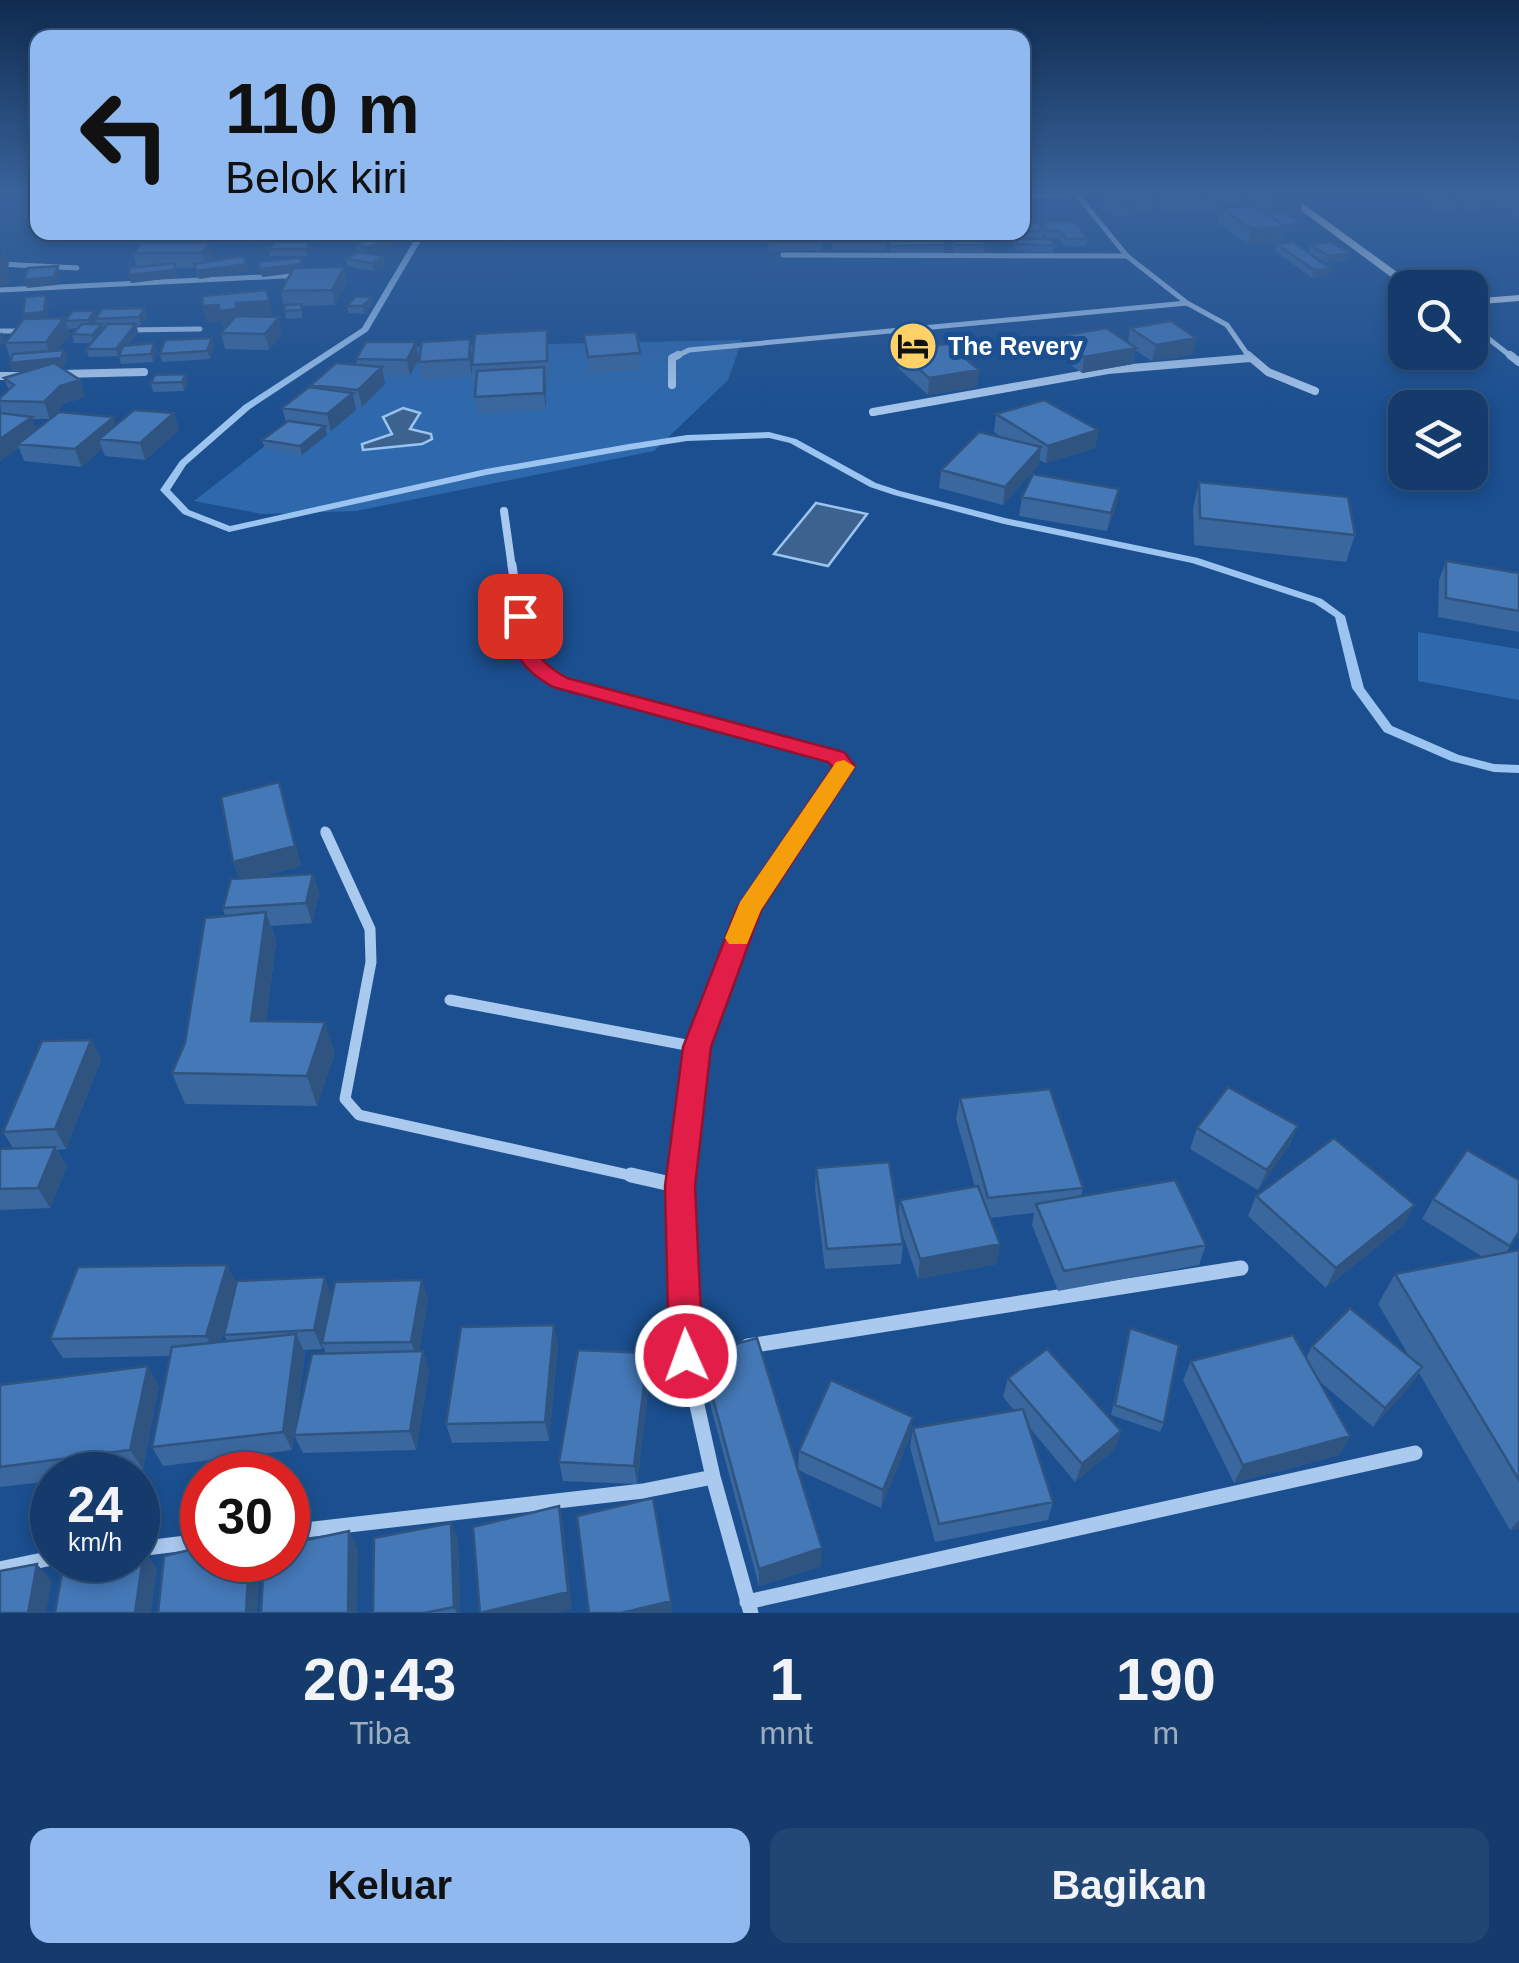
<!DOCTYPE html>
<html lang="id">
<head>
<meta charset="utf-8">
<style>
	body { margin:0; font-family:Arial,sans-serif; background:#214673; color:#f1f3f6; height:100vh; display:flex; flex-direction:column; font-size:38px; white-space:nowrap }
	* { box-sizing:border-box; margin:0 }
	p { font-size:32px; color:#9dadc1 }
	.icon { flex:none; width:55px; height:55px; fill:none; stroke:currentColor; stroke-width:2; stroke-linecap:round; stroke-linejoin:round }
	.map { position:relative; height:1613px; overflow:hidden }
	.panel { display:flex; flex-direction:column; background:#143b6b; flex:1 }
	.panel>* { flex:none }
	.guide { position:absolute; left:30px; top:30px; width:1000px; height:210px; border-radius:20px; box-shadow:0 5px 15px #0003,0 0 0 2px #33557e; background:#90b9f0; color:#111; overflow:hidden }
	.tools { position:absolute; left:1388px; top:270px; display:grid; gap:20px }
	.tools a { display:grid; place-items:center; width:100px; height:100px; border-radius:20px; background:#143b6b; box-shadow:0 5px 15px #0003,0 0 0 2px #33557e; font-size:50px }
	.speed { position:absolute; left:30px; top:1452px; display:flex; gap:20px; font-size:50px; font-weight:700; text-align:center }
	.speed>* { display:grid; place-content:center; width:130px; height:130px; border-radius:50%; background:#143b6b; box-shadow:0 5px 15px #0003,0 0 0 2px #33557e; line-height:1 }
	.speed small { font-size:25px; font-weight:400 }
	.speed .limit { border:15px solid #d22; background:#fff; color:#111 }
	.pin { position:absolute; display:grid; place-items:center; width:85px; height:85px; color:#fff; margin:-42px; border-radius:20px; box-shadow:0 5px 15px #0006 }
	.me { position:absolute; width:110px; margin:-55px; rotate:358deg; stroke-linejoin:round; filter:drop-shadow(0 0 8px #0008) }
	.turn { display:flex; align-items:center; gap:35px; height:210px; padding:0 30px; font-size:45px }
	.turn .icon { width:130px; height:130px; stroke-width:2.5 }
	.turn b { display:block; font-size:70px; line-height:85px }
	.eta { display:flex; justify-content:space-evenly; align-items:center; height:170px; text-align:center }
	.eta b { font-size:60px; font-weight:600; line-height:70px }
	.cta { display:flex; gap:20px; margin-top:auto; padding:20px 30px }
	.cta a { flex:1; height:115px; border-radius:20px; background:#90b9f0; color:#111; font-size:40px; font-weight:600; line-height:115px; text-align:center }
	.cta a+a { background:#214673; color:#f1f3f6 }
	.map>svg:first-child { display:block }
	.green { fill:#2e69ad }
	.water { fill:#3c6290; stroke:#9cc4f0; stroke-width:2.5 }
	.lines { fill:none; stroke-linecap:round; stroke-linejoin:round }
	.stream { fill:#9cc4f0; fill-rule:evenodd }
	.street-far4 { stroke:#a9c9ee; stroke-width:5 }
	.street-far3 { stroke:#a9c9ee; stroke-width:8 }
	.street-far2 { stroke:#a9c9ee; stroke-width:9 }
	.street-far1 { stroke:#a9c9ee; stroke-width:11 }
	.street { stroke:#a9c9ee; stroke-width:15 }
	.secondary { fill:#d6e6fa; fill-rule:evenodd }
	.wall { fill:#3a679d; fill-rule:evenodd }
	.shaded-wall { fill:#305480 }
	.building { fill:#4478b7; stroke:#305480; stroke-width:2.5 }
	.route { fill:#e11d48; stroke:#92132f; stroke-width:2.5 }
	.slow { fill:#f59e0b }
	.labels { text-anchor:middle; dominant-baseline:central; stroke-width:10; stroke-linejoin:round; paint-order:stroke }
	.far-poi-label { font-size:25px; font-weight:bold; fill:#fff; stroke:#1b4f8f; text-anchor:start }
</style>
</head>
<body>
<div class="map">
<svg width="1519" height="1613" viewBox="0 0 1519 1613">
	<rect width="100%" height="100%" fill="#1b4f8f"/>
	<path class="green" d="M742,340L728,380L654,451L356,511L262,514L194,501L392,347Z
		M1418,632L1519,649V700L1418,681Z"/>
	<path class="water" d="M403,408L420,413L410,429L431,434L432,439L422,444L363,450L362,444L392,434L383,417Z
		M816,503L867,514L828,566L774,554Z"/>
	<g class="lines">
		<path class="stream" d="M419,232H426L368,331L250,409L186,465L170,490L189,510L230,526L486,469L629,444L687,435L769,432L796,439L876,483L900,491L1005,518L1198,558L1322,599L1345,616L1364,688L1392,726L1459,755L1494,764L1519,765V773L1494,772L1451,761L1384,732L1352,688L1335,617L1314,603L1192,563L1004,524L894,495L870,487L790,443L769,438L687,441L629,450L486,475L229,532L183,514L160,490L180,461L244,405L362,328Z"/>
		<path class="street-far4" d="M1075,192L1127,256L1187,303L1227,325L1250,358
			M1022,196L1074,194
			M783,255L1127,256
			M0,264L77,268
			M0,290L304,275
			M1470,324L1513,358
			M126,330L200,329
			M0,331H24
			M673,358L689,350L1187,303"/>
		<path class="street-far3" d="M1248,355L1268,372L1315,391
			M1510,355L1519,362
			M61,374L144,372
			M0,376H24
			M672,385V358L678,355
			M873,412L1108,370L1250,358
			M504,511L512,568"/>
		<path class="street-far2" d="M512,565C520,615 512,655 560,682L836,757L845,766L842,775L800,836
			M325,831L327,836"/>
		<path class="street-far1" d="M326,833L370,929L371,962L345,1099L359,1115L642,1178
			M450,1000L697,1047
			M681,1178L697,1047L749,908L801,833"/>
		<path class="street" d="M631,1175L680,1186
			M681,1175L686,1356L713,1477L751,1613
			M748,1346L1241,1268
			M288,1532L643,1491L713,1477
			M138,1549L202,1541
			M0,1569L52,1558
			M747,1602L1415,1453"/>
		<path class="secondary" d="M1276,192H1287L1419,288H1406Z
			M1519,295V301L1470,305V299Z"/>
	</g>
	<path class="wall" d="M1099,192H1135L1154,200L1151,214L1115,216L1098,199Z
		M1156,192H1305L1299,216H1292L1302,224L1300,231L1284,232L1282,241L1248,244L1218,222L1219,216L1205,205L1203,212L1163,215L1156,208L1157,197L1155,195Z
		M1390,192H1519V220L1511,215L1513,208L1498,209L1486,202L1484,210L1469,211L1457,204L1454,212L1440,213L1420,201L1422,197L1408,198Z
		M38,200V219L24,218L22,211Z
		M1043,222L1087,238L1086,246H1065L1059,238H1047L1043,231L1042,238H1018L1016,232H1022V223L1042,229Z
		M242,232H281L273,240L243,239Z
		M286,232H357L352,241L288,240Z
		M768,232L786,235L822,243V250L769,251Z
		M830,232L848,234L886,243V250H832Z
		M965,232H1015L1014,238H982L985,245L984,252L954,253L952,246V238H967Z
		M887,233L945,245L944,253H890L887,240Z
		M1015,239L1054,246L1053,253L1016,251L1014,246Z
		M311,242L313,249L307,256H270L269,249Z
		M210,243L214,258L211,261L249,271L199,279L195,268H176L178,277L131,283L129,275L137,267L133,253Z
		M355,243L393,247L370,254L385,264L373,271L347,266L346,259L362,253L356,250Z
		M1277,244L1329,276L1312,278L1275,251Z
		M1310,245L1347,261L1327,263L1308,252Z
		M302,268L347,282L335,305L302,306V318L286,319L281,291L291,273L262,277Z
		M372,297L373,305L364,314L349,313L347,306Z
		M49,303L47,318H64L65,320L145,308L147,316L141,325L136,326L138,332L128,345L154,343L157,351L153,362L121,364L119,356L89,357L86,349L92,343H74L72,334L77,328L68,329L70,334L57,350H64L67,358L64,367H60L80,380L85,397L65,403L50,419H32L36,430L116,424L174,413L179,430L145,460L105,456L102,449L81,467L24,461L19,448L0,461V413L1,414L0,398L9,390L4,378L32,370L13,371L10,363L11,360L5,343L24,319L23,314Z
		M203,306L273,316L264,317L282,333L269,350L225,349L221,333L227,326L223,327L221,321L207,322Z
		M1130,328L1196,338L1193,354L1152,361L1135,350L1133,364L1082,373L1054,353L1056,337L1128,342Z
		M547,330L549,378H546V410L477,414L475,397L476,382H475L472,365Z
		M584,335L640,353L641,369L589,373Z
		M470,339L472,355V376L422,379L419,362Z
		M214,346L210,359L162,362L160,354Z
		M899,351L979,370L977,387L928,395L898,368Z
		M356,359H419L410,376H383L385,384L362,407L355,406L356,410L331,431H326L327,435L302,455L265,449L262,440L286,422L282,408L312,388L311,385L357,365Z
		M151,383H188L184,391L153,392Z
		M996,414L1098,430L1095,448L1046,463L1039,460V465L1003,505L939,488L941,470L1005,439L994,432Z
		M1199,482L1355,535L1346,562L1194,545L1193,508Z
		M1119,489L1116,507L1107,531L1019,516L1022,497Z
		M1446,561L1519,573V632L1438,617L1439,580Z
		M279,782L301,866L260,877L313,874L319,894L312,923L271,926L276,942L266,1021L335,1053L317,1106L185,1104L172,1073L185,1043L225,916L223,908L239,878L233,862Z
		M91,1040L101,1060L66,1149L57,1150L67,1167L50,1208L0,1210V1149L13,1148L3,1132Z
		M960,1098L1083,1188L1081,1196L1206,1245L1199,1265L1058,1291L1032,1225L1034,1213L990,1218L1000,1244L996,1264L918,1279L901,1230L903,1244L901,1264L825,1269L815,1188L816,1168L898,1215L900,1200L975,1187L956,1119Z
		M1298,1126L1289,1146L1258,1190L1190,1149L1197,1128Z
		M1256,1196L1404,1225L1326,1288L1248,1216Z
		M1433,1199L1519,1232L1506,1253L1519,1250V1528L1510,1530L1419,1373L1410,1386L1373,1427L1318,1380L1350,1436L1339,1455L1234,1483L1183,1380L1191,1361L1306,1358L1312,1346L1409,1356L1378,1304L1395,1274L1483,1257L1422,1219Z
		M236,1284L332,1296L428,1300L419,1351L429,1370L416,1450L303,1453L294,1435L326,1354L323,1346L322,1349L304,1350L305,1353L292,1450L163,1466L152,1447L170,1356L63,1358L50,1339ZM234,1295L224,1335L227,1341L220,1342Z
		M1130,1328L1164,1423L1160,1432L1111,1415Z
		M558,1344L549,1441L452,1443L446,1424Z
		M648,1353L650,1373L637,1484L563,1481L559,1462Z
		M701,1354L821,1566L759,1586L702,1374Z
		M1008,1378L1121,1431L1114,1450L1075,1482L1029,1427L1053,1502L1048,1520L935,1542L910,1447L913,1428L1014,1410L1003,1397Z
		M0,1385L159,1386L143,1469L95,1475H52V1481L0,1487Z
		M913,1417L910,1436L881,1508L798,1470L799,1451Z
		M451,1523L458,1540L460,1613H373Z"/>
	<path class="shaded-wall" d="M1274,192H1305L1299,216L1267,218Z
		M1249,203L1246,217L1224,210L1226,205Z
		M1302,224L1300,231L1284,232L1282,241L1248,244L1251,229Z
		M272,232H281L273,240Z
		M392,240L393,247L367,255L366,248Z
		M311,242L313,249L307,256L306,249Z
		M210,243L214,258L206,268L202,253Z
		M4,250L9,264L7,270L9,276V284L0,285V258Z
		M1349,253L1347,261L1327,263L1329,256Z
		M384,256L385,264L373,271L372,263Z
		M175,263L178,277L131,283L129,275Z
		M247,264L249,271L199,279L197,271Z
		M301,264L303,272L262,277L260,269Z
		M58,266L60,273L57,285L27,288L24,280Z
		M344,267L347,282L335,305L332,290Z
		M1331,269L1329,276L1312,278L1314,270Z
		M46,295L49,303L47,320L25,322L23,314Z
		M372,297L373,305L364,314L363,306Z
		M269,301L273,316L240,319V325L223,327L221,321L207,322L203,306Z
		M145,308L147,316L141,325L139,317Z
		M95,311L98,319H95L96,321L91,328L88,320Z
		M279,317L282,333L269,350L265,334Z
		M64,318L70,334L51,358L46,342Z
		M102,324L105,332L94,343L92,335Z
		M136,324L138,332L118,357L116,349Z
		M2,332L5,340L0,346V334Z
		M212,338L214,346L210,359L207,351Z
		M1196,338L1193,354L1152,361L1156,345Z
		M470,339L472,355V376L469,359Z
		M416,342L419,359L410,376L407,360Z
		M154,343L157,351L153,362L151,354Z
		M1136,348L1133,364L1082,373L1084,357Z
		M64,350L67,358L64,367L13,371L10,363Z
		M382,367L385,384L362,407L358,390Z
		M544,367L546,384V410L544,393Z
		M979,370L977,387L928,395L929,378Z
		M186,374L188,383L184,391L182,382Z
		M80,380L85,397L65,403L50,419L44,402L60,386Z
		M353,393L356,410L331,431L327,414Z
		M174,413L179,430L145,460L140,443Z
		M32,417L38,434L18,444L19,448L0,461V439Z
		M114,417L119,434L99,439L102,449L81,467L75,449Z
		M325,426L327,435L302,455L300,446Z
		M1098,430L1095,448L1046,463L1048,446Z
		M1041,447L1039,465L1003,505L1005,487Z
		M1119,489L1116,507L1107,531L1111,513Z
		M279,782L301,866L240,882L233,862Z
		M313,874L319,894L312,923L306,903Z
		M266,912L276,942L262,1051L251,1021Z
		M325,1022L335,1053L317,1106L307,1076Z
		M91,1040L101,1060L66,1149L55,1129Z
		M1298,1126L1289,1146L1258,1190L1267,1170Z
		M55,1147L67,1167L50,1208L38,1188Z
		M1415,1205L1404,1225L1326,1288L1336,1268Z
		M1000,1244L996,1264L918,1279L920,1259Z
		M227,1265L237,1285L216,1356L206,1336Z
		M325,1277L332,1296L322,1343V1349L314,1330Z
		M422,1280L428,1300L418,1361L411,1342Z
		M554,1325L558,1344L549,1441L545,1422Z
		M296,1334L305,1353L292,1450L283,1432Z
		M423,1351L429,1370L416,1450L410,1431Z
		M648,1353L650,1373L637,1484L634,1466Z
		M148,1366L159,1386L143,1469L130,1450Z
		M1422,1367L1410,1386L1373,1427L1385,1408Z
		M913,1417L910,1436L881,1508L883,1490Z
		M1121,1431L1114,1450L1075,1482L1082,1464Z
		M1350,1436L1339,1455L1234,1483L1243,1465Z
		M559,1506L563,1524L572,1609L556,1613H481Z
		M1519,1520V1528L1510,1530Z
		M451,1523L458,1540L460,1613H457L454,1607Z
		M349,1531L358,1549L357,1613H348Z
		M822,1548L821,1566L759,1586V1569Z
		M144,1551L157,1568L151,1613H135Z
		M249,1560H260L257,1613H246Z
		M37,1564L52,1581L46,1613H28Z
		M671,1601L672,1613H621Z"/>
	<path class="building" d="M1107,192L1146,193L1154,200L1118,202Z
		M1171,192H1198L1206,198L1166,200L1158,194L1172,193Z
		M1208,192H1234L1249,203L1226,205Z
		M1234,192H1252L1251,196L1241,197Z
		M1433,192H1449L1458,198H1444Z
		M1465,192H1481L1488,196L1474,197Z
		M1497,192H1519V194L1503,195Z
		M38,200V211H22Z
		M1255,205L1285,227L1251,229L1221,208Z
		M1286,213L1302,224L1283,225L1267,214Z
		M1043,222H1069L1078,225L1087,238L1066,239L1060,230L1048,231Z
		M1022,223H1039L1043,231H1022Z
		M768,232H785L786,235L821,234L822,243H769Z
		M830,232H848V234H884L886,243H832Z
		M887,233H905L906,237H942L945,245L890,246Z
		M380,235L392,240L366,248L355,243Z
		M952,238H982L985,245H955Z
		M1015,239H1051L1054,246L1017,244Z
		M275,242H311L306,249H269Z
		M1293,242L1331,269L1314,270L1277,244Z
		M1330,242L1349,253L1329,256L1310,245Z
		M142,243H210L202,253H133Z
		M358,252L384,256L372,263L346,259Z
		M243,256L247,264L197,271L194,264Z
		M300,258L301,264L260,269L259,262Z
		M175,263V270L129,275V268Z
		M58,266L54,277L24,280L28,268Z
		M344,267L332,290L281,291L294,268Z
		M267,290L269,301L236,303V309L219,311V305L203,306L202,296Z
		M46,295L44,312L23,314L25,297Z
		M356,296L372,297L363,306H347Z
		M302,304L301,310L284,311L285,305Z
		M145,308L139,317L95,319L102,309Z
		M73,311H95L88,320L65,321Z
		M236,316L279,317L265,334L221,333Z
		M64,318L46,342L5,343L24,319Z
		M1171,321L1196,338L1156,345L1130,328Z
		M82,324H102L92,335L72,334Z
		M108,324H136L116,349H86Z
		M1106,328L1136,348L1084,357L1056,337Z
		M547,330V361L472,365L475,334Z
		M636,332L640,353L588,357L584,335Z
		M212,338L207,351L160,354L165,340Z
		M470,339L469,359L419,362L422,342Z
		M366,342H416L407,360L356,359Z
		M154,343L151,354L119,356L123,346Z
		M948,344L979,370L929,378L899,351Z
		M64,350L61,358L10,363L13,354Z
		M54,363L80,380L60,386L44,402L0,401V398L14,385L4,378Z
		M336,363L382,367L358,390L311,385Z
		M544,367V393L475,397L477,371Z
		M186,374L182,382L151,383L155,375Z
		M309,387L353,393L327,414L282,408Z
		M1044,400L1098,430L1048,446L996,414Z
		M134,410L174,413L140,443L99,439Z
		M59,412L114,417L75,449L18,444Z
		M0,413L32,417L0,439Z
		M288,421L325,426L300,446L262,440Z
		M979,432L1041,447L1005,487L941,470Z
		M1033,474L1119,489L1111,513L1022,497Z
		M1199,482L1348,497L1355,535L1200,518Z
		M1446,561L1519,573V611L1446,598Z
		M279,782L295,846L233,862L221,797Z
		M313,874L306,903L223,908L231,879Z
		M266,912L251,1021L325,1022L307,1076L172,1073L185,1043L205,918Z
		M91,1040L55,1129L3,1132L42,1041Z
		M1228,1087L1298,1126L1267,1170L1197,1128Z
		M1050,1089L1083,1188L988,1198L960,1098Z
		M1334,1138L1415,1205L1336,1268L1256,1196Z
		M55,1147L38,1188L0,1189V1149Z
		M1467,1150L1519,1180V1232L1510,1246L1433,1199Z
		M889,1162L903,1244L827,1249L816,1168Z
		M1175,1180L1206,1245L1064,1271L1036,1204Z
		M978,1186L1000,1244L920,1259L900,1200Z
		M1519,1250V1480L1395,1274Z
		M227,1265L206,1336L50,1339L78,1267Z
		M325,1277L314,1330L224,1335L237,1281Z
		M422,1280L411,1342L322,1343L335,1282Z
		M1350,1308L1422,1367L1385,1408L1312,1346Z
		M554,1325L545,1422L446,1424L461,1327Z
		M1130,1328L1179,1345L1164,1423L1115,1405Z
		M296,1334L283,1432L152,1447L172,1347Z
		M1293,1335L1350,1436L1243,1465L1191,1361Z
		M757,1338L822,1548L759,1569L701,1354Z
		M1047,1349L1121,1431L1082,1464L1008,1378Z
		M578,1350L648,1353L634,1466L559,1462Z
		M423,1351L410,1431L294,1435L312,1354Z
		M148,1366L130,1450L0,1467V1385Z
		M831,1380L913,1417L883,1490L799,1451Z
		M1023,1409L1053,1502L939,1524L913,1428Z
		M653,1498L671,1601L621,1613H589L577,1516Z
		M559,1506L568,1592L480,1613L473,1527Z
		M451,1523L454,1607L424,1613H373L374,1538Z
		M349,1531L348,1613H261L264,1560H288V1544Z
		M202,1547V1560H249L246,1613H158L164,1556Z
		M144,1551L135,1613H55L63,1567L97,1560H138V1552Z
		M37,1564L28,1613H0V1571Z"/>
	<linearGradient id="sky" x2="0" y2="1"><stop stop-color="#0f2b4f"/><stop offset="0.46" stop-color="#39639b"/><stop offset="1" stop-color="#39639b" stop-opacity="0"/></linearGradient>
	<rect width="1519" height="418" fill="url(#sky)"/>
	<path class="route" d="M520,611L529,616C535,652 534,659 567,678L844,752L855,766L761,910L711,1047L695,1186L703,1356L698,1367L686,1372L674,1367L669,1356L665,1186L683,1047L737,908L833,767L828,762L553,687C518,667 515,655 510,616Z"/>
	<path class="slow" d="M844,760L855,767L761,910L747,944H729L725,938L740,902L836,762Z"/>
	<defs>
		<g id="hotel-disc" transform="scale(2.5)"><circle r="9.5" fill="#ffd166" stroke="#1b4f8f"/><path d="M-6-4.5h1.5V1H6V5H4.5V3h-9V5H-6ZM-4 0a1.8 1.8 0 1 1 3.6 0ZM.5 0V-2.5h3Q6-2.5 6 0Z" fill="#111"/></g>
	</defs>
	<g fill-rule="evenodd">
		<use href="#hotel-disc" x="913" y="346"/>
	</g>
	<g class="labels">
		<g class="far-poi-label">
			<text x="948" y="346">The Revery</text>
		</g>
	</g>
</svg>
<div class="tools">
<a><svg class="icon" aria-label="search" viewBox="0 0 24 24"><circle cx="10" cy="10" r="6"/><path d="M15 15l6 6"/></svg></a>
<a><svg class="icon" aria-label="layers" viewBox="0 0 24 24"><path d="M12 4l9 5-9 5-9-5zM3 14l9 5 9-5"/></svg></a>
</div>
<div class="speed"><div>24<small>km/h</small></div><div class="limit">30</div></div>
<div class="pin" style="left:520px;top:616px;background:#d93025"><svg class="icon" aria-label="arrive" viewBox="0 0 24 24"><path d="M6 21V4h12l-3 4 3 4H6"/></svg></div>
<svg class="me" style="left:686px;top:1356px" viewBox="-20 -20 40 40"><circle r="17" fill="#e11d48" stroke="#fff" stroke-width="3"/><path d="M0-11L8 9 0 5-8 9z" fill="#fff"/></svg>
<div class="guide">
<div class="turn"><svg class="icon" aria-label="left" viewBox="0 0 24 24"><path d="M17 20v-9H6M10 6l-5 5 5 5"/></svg><div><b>110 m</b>Belok kiri</div></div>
</div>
</div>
<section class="panel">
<div class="eta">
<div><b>20:43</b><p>Tiba</p></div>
<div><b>1</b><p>mnt</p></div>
<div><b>190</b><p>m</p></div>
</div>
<div class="cta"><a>Keluar</a><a>Bagikan</a></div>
</section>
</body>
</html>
